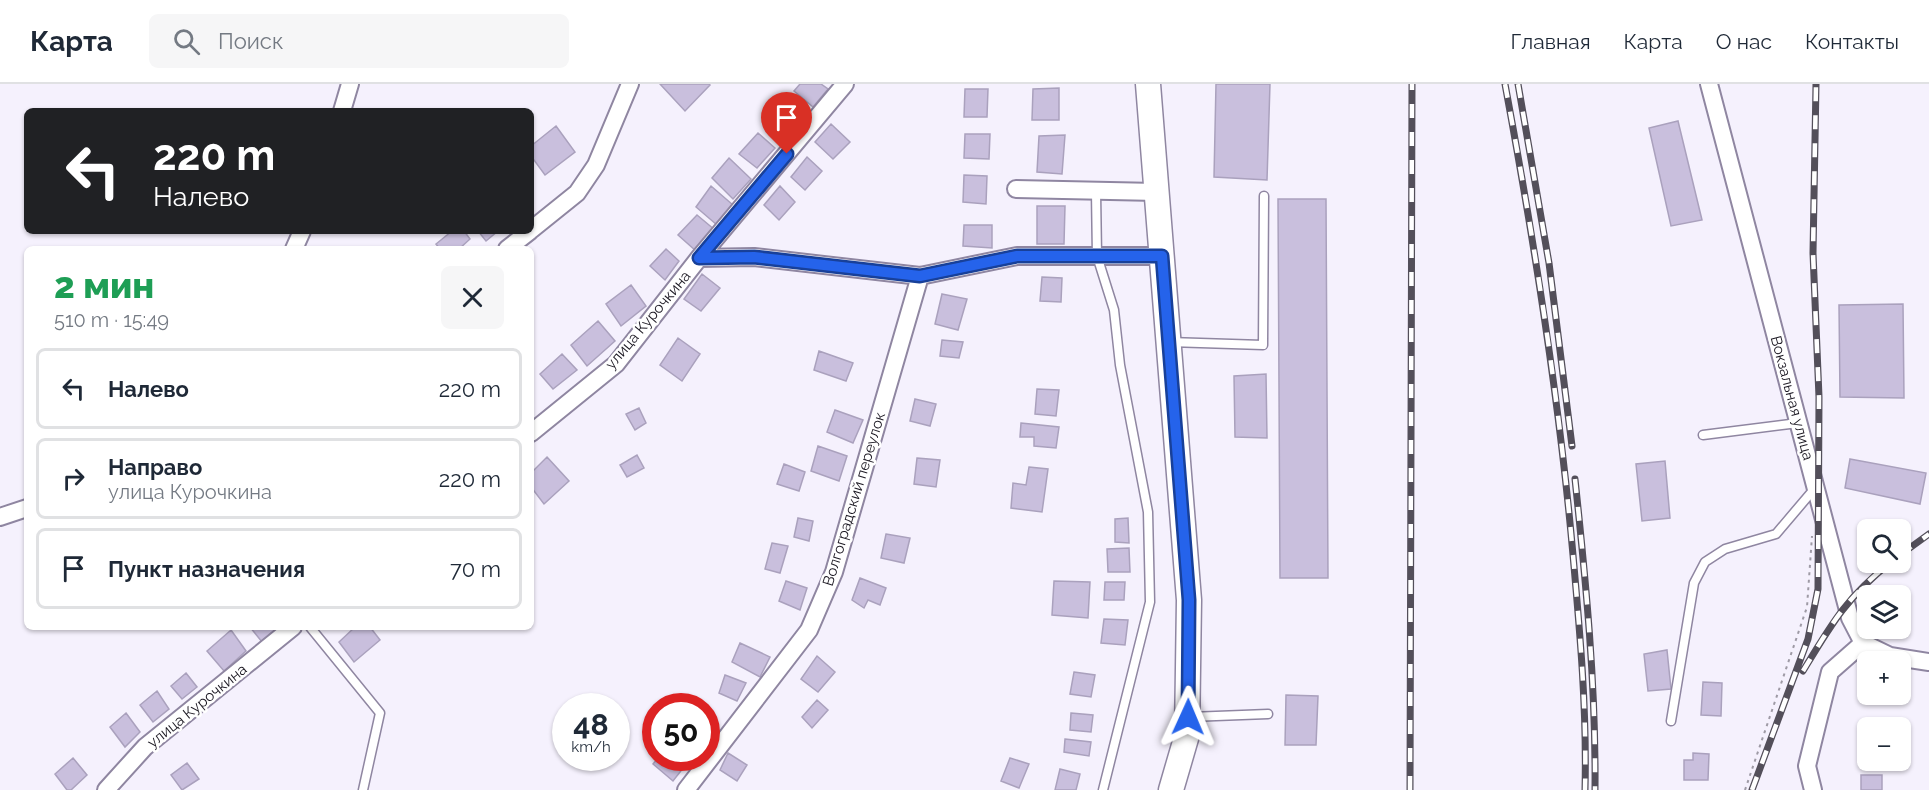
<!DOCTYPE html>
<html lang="ru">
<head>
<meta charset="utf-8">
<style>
	body { margin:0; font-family:Raleway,sans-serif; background:#f6f6f7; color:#1f2937; height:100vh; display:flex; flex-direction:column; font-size:22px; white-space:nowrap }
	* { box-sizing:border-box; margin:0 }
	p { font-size:20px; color:#747a83 }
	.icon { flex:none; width:33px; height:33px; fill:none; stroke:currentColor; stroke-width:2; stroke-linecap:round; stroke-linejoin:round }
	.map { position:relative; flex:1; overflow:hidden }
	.panel { position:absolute; left:24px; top:162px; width:510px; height:384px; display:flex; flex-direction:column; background:#fff; border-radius:9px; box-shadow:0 2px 4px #0004 }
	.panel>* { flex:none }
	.guide { position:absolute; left:24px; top:24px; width:510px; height:126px; border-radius:9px; box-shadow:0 2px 4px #0004; background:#202124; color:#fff; overflow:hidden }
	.fabs { position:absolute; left:1857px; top:435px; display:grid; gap:12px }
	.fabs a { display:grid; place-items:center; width:54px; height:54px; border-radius:9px; background:#fff; box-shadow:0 2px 4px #0004; font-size:30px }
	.speed { position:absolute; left:552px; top:609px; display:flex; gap:12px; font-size:30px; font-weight:700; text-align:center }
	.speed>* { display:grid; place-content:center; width:78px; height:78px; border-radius:50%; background:#fff; box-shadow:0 2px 4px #0004; line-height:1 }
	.speed small { font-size:15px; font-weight:400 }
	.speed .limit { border:9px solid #d22; background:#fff; color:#111 }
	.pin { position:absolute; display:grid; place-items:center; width:51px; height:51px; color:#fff; margin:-62px -26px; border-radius:50% 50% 50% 0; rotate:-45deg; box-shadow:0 0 6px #0007 }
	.pin .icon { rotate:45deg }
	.me { position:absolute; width:66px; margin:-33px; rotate:1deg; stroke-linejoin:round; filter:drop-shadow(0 0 4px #0008) }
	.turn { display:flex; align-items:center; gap:21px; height:126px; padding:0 30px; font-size:27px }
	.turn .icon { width:78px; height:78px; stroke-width:2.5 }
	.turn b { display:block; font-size:42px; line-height:51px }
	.round { display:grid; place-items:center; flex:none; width:63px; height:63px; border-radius:9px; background:#f6f6f7 }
	.headline { display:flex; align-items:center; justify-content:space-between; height:102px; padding:0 30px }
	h1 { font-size:36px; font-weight:800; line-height:45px; color:#1e9e55 }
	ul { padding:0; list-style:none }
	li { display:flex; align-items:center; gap:18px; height:81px; margin:0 12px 9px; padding:0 18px; border:3px solid #e0e1e3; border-radius:9px }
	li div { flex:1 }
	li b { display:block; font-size:22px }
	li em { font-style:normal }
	header { display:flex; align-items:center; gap:36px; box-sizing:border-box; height:84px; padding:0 30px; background:#fff; border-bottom:2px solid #e0e1e3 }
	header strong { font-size:28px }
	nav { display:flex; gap:33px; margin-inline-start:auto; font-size:21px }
	.search { width:420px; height:54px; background:#f6f6f7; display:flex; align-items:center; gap:15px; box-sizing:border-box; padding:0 21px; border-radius:9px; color:#747a83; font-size:22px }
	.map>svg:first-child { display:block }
	.building { fill:#c9bfdd; stroke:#aaa1bd; stroke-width:1.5 }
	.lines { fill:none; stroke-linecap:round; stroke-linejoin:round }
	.service-casing { stroke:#8f86a1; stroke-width:11 }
	.minor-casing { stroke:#8f86a1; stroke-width:20 }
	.secondary-casing { stroke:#8f86a1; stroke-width:27 }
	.path { stroke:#9e9aa5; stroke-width:2; stroke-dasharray:3 4.5; stroke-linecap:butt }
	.service { stroke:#fff; stroke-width:8 }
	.minor { stroke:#fff; stroke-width:16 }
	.secondary { stroke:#fff; stroke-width:24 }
	.rail-casing { stroke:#534f5a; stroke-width:7 }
	.rail { stroke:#fff; stroke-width:4.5; stroke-dasharray:14; stroke-linecap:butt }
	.route-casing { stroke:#184099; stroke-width:15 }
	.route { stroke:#2563eb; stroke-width:10 }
	.labels { text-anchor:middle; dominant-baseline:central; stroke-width:5; stroke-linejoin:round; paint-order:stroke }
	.street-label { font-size:15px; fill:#1a1721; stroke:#fff }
</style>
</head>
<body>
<header>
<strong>Карта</strong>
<div class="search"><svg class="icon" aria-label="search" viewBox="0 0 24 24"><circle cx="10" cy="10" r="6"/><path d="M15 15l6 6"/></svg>Поиск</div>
<nav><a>Главная</a><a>Карта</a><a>О нас</a><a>Контакты</a></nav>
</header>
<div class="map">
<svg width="1929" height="706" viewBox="0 0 1929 706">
	<rect width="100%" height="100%" fill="#f5f1fd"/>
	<path class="building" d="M660,0H709L710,1L685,27Z
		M800,0H821L828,5L813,23L794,7Z
		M1216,0H1270L1267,96L1214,93Z
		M1059,4V36H1032L1033,5Z
		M965,5H988L987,33H964Z
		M790,14L811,33L788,59L768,38Z
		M1678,37L1702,136L1671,142L1649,44Z
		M831,40L850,58L833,75L815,58Z
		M556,42L575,68L545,91L531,72V62Z
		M758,49L775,64L757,84L739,70Z
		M965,50H990L989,75L964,74Z
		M1065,51L1062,90L1037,88L1039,52Z
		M807,73L822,87L805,106L791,93Z
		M729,74L751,95L733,115L712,94Z
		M964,91L987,92L986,120L963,118Z
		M711,102L733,121L717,141L696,123Z
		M780,102L795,118L779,136L764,121Z
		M1278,115H1326L1328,494H1280Z
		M1037,122H1065L1064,160H1037Z
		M697,131L715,146L696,167L678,151Z
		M964,141H992V164L963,162Z
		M452,147H464L470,155L459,165H440L436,160Z
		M478,147H498L486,157Z
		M666,165L679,177L665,196L650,182Z
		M702,190L720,204L701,227L684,215Z
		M1042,193L1062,194L1061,218L1040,217Z
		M631,201L646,222L621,242L606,220Z
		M942,210L967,215L958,246L935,240Z
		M1903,220L1904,314L1840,313L1839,221Z
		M598,237L615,257L587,282L571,261Z
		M678,254L700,270L682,297L660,281Z
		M942,256L963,258L959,274L940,272Z
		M819,267L853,279L846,297L814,286Z
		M562,270L577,286L553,305L540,290Z
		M1266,290L1267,354L1235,353L1234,292Z
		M1037,305L1059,306L1056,332L1035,330Z
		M915,315L936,320L930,342L910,337Z
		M639,324L646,339L635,346L626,330Z
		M835,326L863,336L853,359L827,348Z
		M1021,339L1059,343L1056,364L1034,362V353H1020Z
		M818,362L847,372L839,397L811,387Z
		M637,371L644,384L627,393L620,381Z
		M547,373L569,397L544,420L531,403V389Z
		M917,374L940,376L936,403L914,400Z
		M1850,375L1926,389L1920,420L1845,404Z
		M1665,377L1670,434L1642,437L1636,380Z
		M784,380L805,388L799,407L777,400Z
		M1029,383L1048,385L1042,428L1011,424L1013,399L1026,401Z
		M798,434L813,437L809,457L794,453Z
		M1128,434L1129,459L1115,458V435Z
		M886,450L910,454L904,479L881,474Z
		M772,459L788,462L780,489L765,485Z
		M1129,464L1130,488H1108L1107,465Z
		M860,494L886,504L880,521L868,516L864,524L852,516Z
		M786,497L807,504L800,526L779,517Z
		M1054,497L1090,498L1088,534L1052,531Z
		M1105,498H1125L1124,516H1104Z
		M1104,535L1128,536L1125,561L1101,559Z
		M250,543H278L262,558Z
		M355,543H370L380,556L354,578L339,558Z
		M231,546L246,567L224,587L207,567Z
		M740,559L770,573L760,593L732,578Z
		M1667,566L1671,605L1648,607L1644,570Z
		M817,572L835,588L818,608L801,595Z
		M1074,588L1095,591L1091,613L1070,610Z
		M186,589L197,603L182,615L171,602Z
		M725,591L746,599L737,617L719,609Z
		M1703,598L1722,599L1721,632L1701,631Z
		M157,607L169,625L153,638L140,621Z
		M1286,611L1318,612L1316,661H1285Z
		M817,616L828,626L812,644L802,633Z
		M126,629L140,648L125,663L110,643Z
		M1071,629L1093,631L1091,648L1070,646Z
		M1859,639H1879V644H1868V656H1859Z
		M1065,655L1091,658L1089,672L1064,668Z
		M728,669L747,681L737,697L720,686Z
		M1693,669L1709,670L1708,696H1684V676H1693Z
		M73,674L87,691L71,706H67L55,690Z
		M658,674H691L673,697L653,680Z
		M1010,674L1029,680L1019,704L1001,697Z
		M187,679L199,695L182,706L171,691Z
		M1060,685L1080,690L1076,706H1055Z
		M1861,691H1882V706H1861Z"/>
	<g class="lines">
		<g class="service-casing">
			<path id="service" d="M1096,108L1097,172L1114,226L1120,281L1148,428L1150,518L1103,706
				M1169,258L1263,261L1264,112
				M1703,351L1798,339
				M310,543L380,629L363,706
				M1190,633L1268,630
				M1671,637L1694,499L1705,478L1725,465L1776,450L1815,404"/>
		</g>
		<g class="minor-casing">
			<path id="minor" d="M1709,0L1850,534L1863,559L1890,572L1929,578
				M342,27L350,0
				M1016,105L1157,108
				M531,146L577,109L596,81L630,0
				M294,165L302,147
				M507,165L530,147
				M699,174L754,173L920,192L1017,172H1162
				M531,349L616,280L699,174L845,0
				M0,433L27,424
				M106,706L145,663L293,543
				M686,706L809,546L834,488L920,192
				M1813,706L1807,682L1830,588L1863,559"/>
		</g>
		<g class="secondary-casing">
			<path id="secondary" d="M1148,0L1189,516L1187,651L1171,706"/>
		</g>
		<path class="path" d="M1745,706L1807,523L1812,452"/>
		<use href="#service" class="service"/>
		<use href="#minor" class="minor"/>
		<use href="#secondary" class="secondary"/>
		<g class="rail-casing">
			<path id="rail" d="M1505,0C1534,156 1559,312 1573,471C1580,549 1587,627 1585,706
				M1518,0L1549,179L1572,362
				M1575,395C1586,499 1596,602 1595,706
				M1900,471L1929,450
				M1803,587C1832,539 1846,514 1891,478
				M1410,706L1412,0
				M1752,706L1808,555L1818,505L1819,313L1813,169L1816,0"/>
		</g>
		<use href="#rail" class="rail"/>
	</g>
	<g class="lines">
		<g class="route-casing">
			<path id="route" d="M787,70L699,174L754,173L920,192L1017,172H1162L1189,516L1188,633"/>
		</g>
		<use href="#route" class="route"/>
	</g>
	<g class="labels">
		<g class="street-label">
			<text transform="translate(648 236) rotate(-50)">улица Курочкина</text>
			<text transform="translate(1792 314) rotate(75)">Вокзальная улица</text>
			<text transform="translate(854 415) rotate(-73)">Волгоградский переулок</text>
			<text transform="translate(197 622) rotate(-39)">улица Курочкина</text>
		</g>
	</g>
</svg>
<div class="fabs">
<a><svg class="icon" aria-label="search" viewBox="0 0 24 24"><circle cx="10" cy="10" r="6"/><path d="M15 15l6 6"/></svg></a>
<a><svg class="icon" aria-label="layers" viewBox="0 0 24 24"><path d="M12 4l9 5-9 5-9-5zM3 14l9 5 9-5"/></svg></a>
<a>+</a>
<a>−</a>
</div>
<div class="speed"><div>48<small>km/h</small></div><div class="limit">50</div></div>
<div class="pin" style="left:787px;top:70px;background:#d93025"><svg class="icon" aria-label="arrive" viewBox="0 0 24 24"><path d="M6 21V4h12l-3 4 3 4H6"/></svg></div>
<svg class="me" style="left:1188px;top:633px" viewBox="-20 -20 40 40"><path d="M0-17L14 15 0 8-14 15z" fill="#2563eb" stroke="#fff" stroke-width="4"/></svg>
<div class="guide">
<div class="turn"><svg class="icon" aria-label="left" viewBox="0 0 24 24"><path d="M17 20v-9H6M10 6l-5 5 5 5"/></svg><div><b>220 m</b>Налево</div></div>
</div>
<section class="panel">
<div class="headline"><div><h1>2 мин</h1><p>510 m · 15:49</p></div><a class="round"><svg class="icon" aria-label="close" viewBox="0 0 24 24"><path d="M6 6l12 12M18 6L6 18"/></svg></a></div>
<ul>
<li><svg class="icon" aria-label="left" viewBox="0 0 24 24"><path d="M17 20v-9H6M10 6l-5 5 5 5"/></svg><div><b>Налево</b></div><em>220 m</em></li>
<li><svg class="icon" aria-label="right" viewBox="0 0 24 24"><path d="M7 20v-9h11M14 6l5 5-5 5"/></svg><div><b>Направо</b><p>улица Курочкина</p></div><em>220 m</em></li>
<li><svg class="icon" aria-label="arrive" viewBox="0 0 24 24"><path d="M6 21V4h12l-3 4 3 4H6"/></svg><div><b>Пункт назначения</b></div><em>70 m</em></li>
</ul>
</section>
</div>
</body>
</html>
